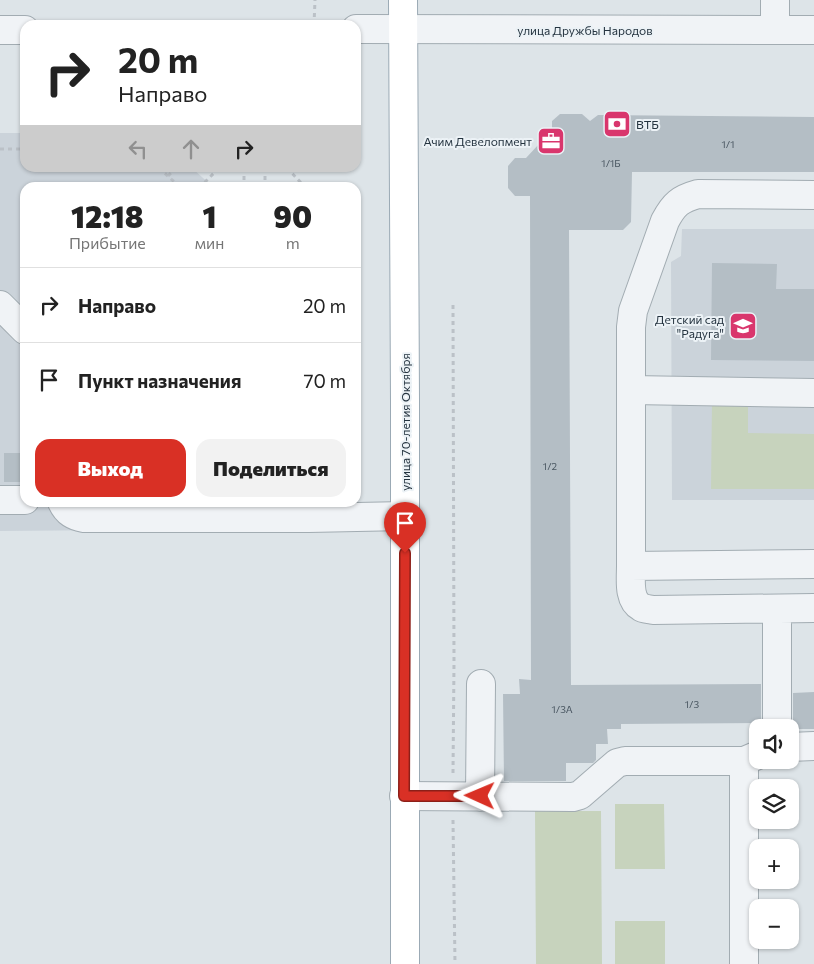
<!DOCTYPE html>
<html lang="ru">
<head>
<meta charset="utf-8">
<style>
	body { margin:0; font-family:Commissioner,sans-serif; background:#f2f2f2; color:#222; height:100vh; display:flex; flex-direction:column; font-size:19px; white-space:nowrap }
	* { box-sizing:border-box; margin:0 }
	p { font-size:16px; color:#767676 }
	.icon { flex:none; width:28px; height:28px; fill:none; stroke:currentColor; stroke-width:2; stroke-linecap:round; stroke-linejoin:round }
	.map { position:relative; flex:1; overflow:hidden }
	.drawer { position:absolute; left:20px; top:182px; width:341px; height:325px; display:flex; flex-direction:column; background:#fff; border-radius:15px; box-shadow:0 1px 4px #0004 }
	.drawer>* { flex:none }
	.guide { position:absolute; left:20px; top:20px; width:341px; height:152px; border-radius:15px; box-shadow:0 1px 4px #0004; background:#fff; color:#222; overflow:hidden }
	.tools { position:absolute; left:749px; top:719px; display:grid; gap:10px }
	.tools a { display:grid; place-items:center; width:50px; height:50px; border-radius:10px; background:#fff; box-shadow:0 1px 4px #0004; font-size:25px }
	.pin { position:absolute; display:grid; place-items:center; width:42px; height:42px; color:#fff; margin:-51px -21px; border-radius:50% 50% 50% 0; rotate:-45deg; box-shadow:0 0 5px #0007 }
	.pin .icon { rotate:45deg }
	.me { position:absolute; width:55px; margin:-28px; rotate:271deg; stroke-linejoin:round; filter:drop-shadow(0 0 4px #0008) }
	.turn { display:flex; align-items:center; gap:18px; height:105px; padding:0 15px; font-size:22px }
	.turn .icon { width:65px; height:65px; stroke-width:2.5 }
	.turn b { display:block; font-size:35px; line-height:42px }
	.lanes { display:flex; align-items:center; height:48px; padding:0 15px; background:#0003; justify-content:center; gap:25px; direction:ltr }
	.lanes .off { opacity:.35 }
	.eta { display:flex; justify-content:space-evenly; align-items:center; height:85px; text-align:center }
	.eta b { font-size:30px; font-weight:800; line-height:35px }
	.primary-button { display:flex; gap:10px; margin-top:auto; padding:10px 15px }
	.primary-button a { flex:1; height:58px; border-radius:15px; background:#d93025; color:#fff; font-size:20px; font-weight:800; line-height:58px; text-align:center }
	.primary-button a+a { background:#f2f2f2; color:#222 }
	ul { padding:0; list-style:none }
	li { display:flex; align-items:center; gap:15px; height:75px; padding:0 15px; border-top:1px solid #e0e0e0 }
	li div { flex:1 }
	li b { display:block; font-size:19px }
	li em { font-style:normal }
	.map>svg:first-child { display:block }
	.built { fill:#cbd3da }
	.green { fill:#c7d3bd }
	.building { fill:#b4bec5 }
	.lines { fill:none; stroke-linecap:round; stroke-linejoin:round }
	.minor-casing { stroke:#a2acb2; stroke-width:30 }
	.major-casing { stroke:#9baab5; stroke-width:30 }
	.path { stroke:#bbc1c7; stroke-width:3; stroke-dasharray:4 4; stroke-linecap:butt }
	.minor { stroke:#f0f3f6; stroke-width:28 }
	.major { stroke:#fff; stroke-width:28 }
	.route-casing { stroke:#8d1f18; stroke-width:12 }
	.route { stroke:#d93025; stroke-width:9 }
	.labels { text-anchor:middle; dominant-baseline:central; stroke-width:4; stroke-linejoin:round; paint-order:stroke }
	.number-label { font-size:10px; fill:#495661 }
	.street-label { font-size:12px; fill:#253440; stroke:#ecf2f6 }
	.poi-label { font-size:12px; fill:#253440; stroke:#ecf2f6; text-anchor:end }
</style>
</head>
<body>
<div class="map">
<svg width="814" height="964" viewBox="0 0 814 964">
	<rect width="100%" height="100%" fill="#dde4e8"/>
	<path class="built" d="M0,133H25V168H192L213,187L25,188V502L240,503V529L0,531Z
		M682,229H814V500H672L671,262L681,256Z"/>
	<path class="green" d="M712,400H748V433L814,434V489H711Z
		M615,804H664L665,869H615Z
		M535,811H601L602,964H536Z
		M615,921H665V964H615Z"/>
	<path class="building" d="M560,114H582L590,121L598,115L814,117V172H632L631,222L623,230H569L571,685L761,684V723L621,724V729H607L608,744H596V760L593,763H566V781H504L503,694H520L519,679L531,680L530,196H515L508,188V166L515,158H526L552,130V121Z
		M712,263L777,264L776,289H814V361L711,360Z
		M4,453H25V482H4Z
		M814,692V729H795V723H793V693Z"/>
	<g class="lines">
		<g class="minor-casing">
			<path id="minor" d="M356,29L814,30
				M0,30H25
				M775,30V0
				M814,195L698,194C680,199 674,204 665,221L633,311L631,327V566C631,579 628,600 641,607C644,609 649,609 653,610L814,608
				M0,305L25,330
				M632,390L814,393
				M0,500H25
				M62,502C67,513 74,516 84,518H309L405,516
				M631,566L814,564
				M777,728V609
				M790,747L814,746
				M404,796L573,797L580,795L617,763L625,761H744
				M480,797L481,684
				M744,964V761L758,755"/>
		</g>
		<g class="major-casing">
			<path id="major" d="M403,0L405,400V964"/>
		</g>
		<path class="path" d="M314,25L315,0
			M0,149H25
			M159,168L181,188
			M244,168V188
			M265,168V188
			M287,168L306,188
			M168,176L176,168
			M199,188L219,168
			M453,305L454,663L453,773
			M453,820L455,964"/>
		<use href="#minor" class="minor"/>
		<use href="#major" class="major"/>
	</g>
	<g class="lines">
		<g class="route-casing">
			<path id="route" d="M405,553L404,796H480"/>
		</g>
		<use href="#route" class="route"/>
	</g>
	<defs>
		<g id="bank-square" transform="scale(1.4375)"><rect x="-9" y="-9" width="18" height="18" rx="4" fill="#d9366d" stroke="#ecf2f6"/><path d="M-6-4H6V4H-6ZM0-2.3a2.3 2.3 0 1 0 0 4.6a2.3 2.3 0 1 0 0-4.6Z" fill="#fff"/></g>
		<g id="office-square" transform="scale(1.4375)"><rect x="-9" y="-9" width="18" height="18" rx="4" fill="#d9366d" stroke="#ecf2f6"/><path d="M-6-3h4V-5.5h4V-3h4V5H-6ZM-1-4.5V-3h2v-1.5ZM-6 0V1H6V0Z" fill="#fff"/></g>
		<g id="school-square" transform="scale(1.4375)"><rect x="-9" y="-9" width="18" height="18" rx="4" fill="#d9366d" stroke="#ecf2f6"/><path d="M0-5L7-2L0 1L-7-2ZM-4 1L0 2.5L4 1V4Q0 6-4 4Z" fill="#fff"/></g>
	</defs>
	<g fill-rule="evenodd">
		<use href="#bank-square" x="617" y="124"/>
		<use href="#office-square" x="551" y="141"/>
		<use href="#school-square" x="743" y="326"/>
	</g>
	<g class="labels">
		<g class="number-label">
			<text x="728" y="144">1/1</text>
			<text x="611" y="163">1/1Б</text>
			<text x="550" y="466">1/2</text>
			<text x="692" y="704">1/3</text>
			<text x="562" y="709">1/3А</text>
		</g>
		<g class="street-label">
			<text x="585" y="30">улица Дружбы Народов</text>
			<text transform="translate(405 422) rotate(-90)">улица 70-летия Октября</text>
		</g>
		<g class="poi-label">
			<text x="636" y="124" text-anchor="start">ВТБ</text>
			<text x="532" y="141">Ачим Девелопмент</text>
			<text x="724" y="319">Детский сад<tspan x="724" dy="14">"Радуга"</tspan></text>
		</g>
	</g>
</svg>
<div class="tools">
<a><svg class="icon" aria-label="sound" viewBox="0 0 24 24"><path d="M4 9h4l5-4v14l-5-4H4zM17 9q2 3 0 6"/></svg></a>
<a><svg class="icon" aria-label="layers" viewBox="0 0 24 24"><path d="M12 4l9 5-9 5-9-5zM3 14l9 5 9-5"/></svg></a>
<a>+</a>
<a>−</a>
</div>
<div class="pin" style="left:405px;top:553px;background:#d93025"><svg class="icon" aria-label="arrive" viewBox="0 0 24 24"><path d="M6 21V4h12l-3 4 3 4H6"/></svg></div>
<svg class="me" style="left:480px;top:796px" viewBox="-20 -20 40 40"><path d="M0-17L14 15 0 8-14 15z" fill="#d93025" stroke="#fff" stroke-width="4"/></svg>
<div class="guide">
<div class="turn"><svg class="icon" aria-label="right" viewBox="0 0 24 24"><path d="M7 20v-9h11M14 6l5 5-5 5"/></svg><div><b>20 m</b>Направо</div></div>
<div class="lanes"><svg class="icon off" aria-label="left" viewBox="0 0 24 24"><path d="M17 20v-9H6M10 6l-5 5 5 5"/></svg><svg class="icon off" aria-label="ahead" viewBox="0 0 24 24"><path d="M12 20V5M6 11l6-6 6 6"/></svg><svg class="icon" aria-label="right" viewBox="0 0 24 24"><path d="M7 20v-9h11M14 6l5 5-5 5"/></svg></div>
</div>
<section class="drawer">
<div class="eta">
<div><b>12:18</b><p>Прибытие</p></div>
<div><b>1</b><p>мин</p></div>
<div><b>90</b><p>m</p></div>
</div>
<ul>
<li><svg class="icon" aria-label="right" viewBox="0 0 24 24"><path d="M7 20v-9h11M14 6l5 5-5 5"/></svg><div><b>Направо</b></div><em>20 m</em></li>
<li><svg class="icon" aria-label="arrive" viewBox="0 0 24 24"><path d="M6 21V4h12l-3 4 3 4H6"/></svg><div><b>Пункт назначения</b></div><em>70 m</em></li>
</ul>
<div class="primary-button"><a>Выход</a><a>Поделиться</a></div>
</section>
</div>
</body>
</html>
